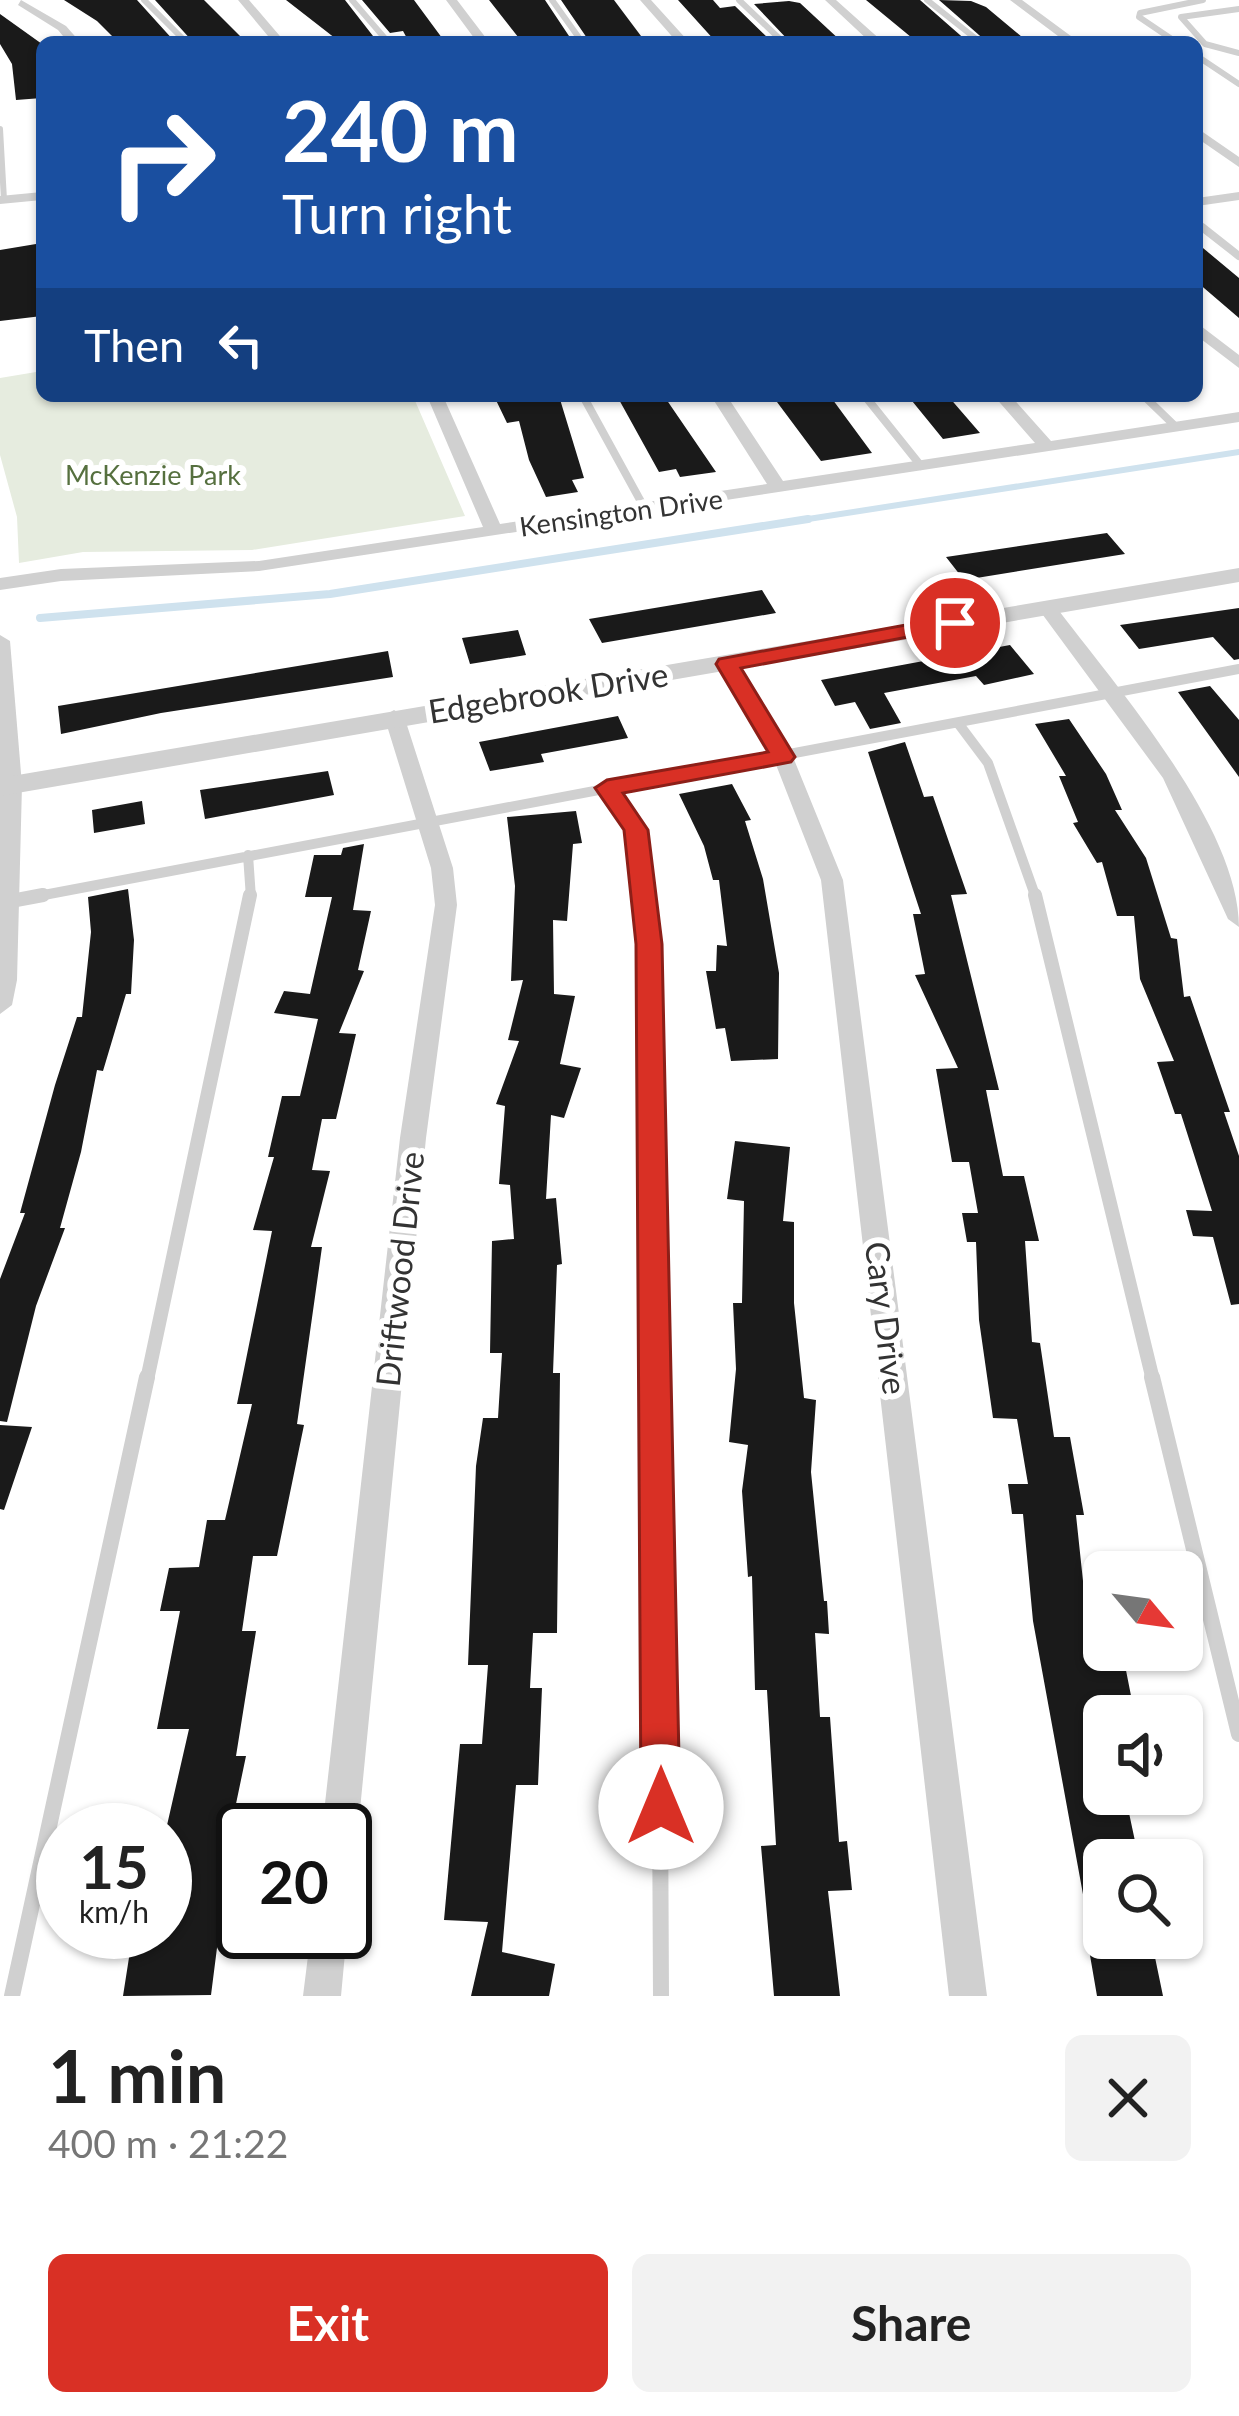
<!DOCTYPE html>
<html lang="en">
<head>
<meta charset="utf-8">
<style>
	body { margin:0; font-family:Lato,sans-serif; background:#f2f2f2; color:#222; height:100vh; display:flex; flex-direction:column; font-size:45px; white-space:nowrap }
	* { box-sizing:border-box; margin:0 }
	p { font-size:39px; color:#767676 }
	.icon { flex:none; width:66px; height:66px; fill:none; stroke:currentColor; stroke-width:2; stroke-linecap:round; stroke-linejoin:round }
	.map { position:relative; height:1996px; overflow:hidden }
	.panel { display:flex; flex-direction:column; background:#fff; flex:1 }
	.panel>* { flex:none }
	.banner { position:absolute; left:36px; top:36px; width:1167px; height:366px; border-radius:18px; box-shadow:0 3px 9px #0004; background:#1a4fa0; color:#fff; overflow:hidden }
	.needle { width:78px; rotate:119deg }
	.controls { position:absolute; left:1083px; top:1551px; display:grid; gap:24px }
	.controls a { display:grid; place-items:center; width:120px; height:120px; border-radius:18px; background:#fff; box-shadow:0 3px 9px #0004; font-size:60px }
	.speed { position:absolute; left:36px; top:1803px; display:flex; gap:24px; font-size:60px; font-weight:700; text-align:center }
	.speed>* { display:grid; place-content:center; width:156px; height:156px; border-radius:50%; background:#fff; box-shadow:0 3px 9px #0004; line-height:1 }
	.speed small { font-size:30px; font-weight:400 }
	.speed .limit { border:6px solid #111; border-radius:18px; background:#fff; color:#111 }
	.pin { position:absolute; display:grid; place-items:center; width:102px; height:102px; color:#fff; margin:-51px; border:6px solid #fff; border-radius:50%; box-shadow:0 3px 12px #0007 }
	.me { position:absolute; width:132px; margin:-66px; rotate:0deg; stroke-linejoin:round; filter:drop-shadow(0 0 9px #0008) }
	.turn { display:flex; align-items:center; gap:42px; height:252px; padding:0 48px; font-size:54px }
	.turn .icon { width:156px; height:156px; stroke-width:2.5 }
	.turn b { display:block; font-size:84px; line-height:102px }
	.then { display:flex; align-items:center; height:114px; padding:0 48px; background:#0003; gap:24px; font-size:45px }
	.round { display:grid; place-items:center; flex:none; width:126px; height:126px; border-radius:18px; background:#f2f2f2 }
	.headline { display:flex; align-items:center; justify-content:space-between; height:204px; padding:0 48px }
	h1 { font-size:72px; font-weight:700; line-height:90px }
	.action { display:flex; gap:24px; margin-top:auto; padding:24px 48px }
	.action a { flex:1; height:138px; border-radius:18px; background:#d93025; color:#fff; font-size:48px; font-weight:700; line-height:138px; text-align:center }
	.action a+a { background:#f2f2f2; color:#222 }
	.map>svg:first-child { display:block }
	.green { fill:#e6ecdf }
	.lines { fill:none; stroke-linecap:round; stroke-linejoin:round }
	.stream-far1 { stroke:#cfe2ee; stroke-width:6 }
	.stream { stroke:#cfe2ee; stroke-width:8 }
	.building { fill:#1a1a1a }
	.service-far4 { stroke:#d0d0d0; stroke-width:6 }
	.service-far3 { stroke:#d0d0d0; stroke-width:8 }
	.service-far2 { stroke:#d0d0d0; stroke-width:10 }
	.service-far1 { stroke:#d0d0d0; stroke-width:14 }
	.service { stroke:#d0d0d0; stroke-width:16 }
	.minor { fill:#d0d0d0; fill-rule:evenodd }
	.tertiary { fill:#d0d0d0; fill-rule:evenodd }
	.route { fill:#d93025; stroke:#8d1f18; stroke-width:3 }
	.labels { text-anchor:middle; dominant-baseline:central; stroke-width:12; stroke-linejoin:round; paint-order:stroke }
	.far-park-label { font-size:27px; fill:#56703f; stroke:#fff }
	.far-street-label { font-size:27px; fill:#333; stroke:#fff }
	.street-label { font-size:33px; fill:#333; stroke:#fff }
</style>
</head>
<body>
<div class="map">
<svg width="1239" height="1996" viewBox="0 0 1239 1996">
	<rect width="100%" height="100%" fill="#fff"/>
	<path class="green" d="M42,371V396H413L465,516L252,550L83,552L19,563L17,517L0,455V378Z"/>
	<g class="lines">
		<path class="stream-far1" d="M789,522L1239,452"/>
		<path class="stream" d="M40,618L330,594L808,519"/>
	</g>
	<path class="building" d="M64,0H137L175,42H118L97,21Z
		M155,0H204L246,42H193Z
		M286,0H345L373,36L340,42Z
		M362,0H414L445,42H409L403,31L390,33Z
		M489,0H545L573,42H522Z
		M561,0H614L641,36L589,41Z
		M678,0H713L720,8L735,6L772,42H716Z
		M866,0H920L968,42H917Z
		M939,0L971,1L986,7L1028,42H987Z
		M789,1L800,3L842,42H790L754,4Z
		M0,14L42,44V98L16,100L12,64L0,44Z
		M42,243V316L0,321V250Z
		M1197,243L1239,278V318L1197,282Z
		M494,396H559L584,478L572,480L578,492L546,497L529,460L519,421L507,423Z
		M617,396H664L716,472L680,477L676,469L659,472Z
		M830,396L872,453L821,461L777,402Z
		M908,396H948L980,433L943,439Z
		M1107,533L1125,554L964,580L946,557Z
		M762,590L776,613L602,643L589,619Z
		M1239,608V659L1234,660L1213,637L1139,649L1120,625Z
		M518,630L526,655L470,664L462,638Z
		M1010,645L1034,674L984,685L976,676L884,693L901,723L870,729L855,702L835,706L821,680Z
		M388,651L393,677L161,713L61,734L58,706Z
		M1210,686L1239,720V777L1178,692Z
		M618,716L628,738L541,754L544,762L490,771L479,742Z
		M1069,719L1106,774L1122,810H1115L1146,858L1171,938L1177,939L1184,997L1190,996L1230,1112H1224L1239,1156V1304L1231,1305L1213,1237L1193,1236L1186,1210L1212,1211L1181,1114H1175L1157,1062L1174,1061L1140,979L1134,916H1117L1102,862L1097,863L1073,823L1078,822L1059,776H1066L1035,724Z
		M905,742L924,797L933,796L967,894L951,895L999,1090H986L1003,1176H1024L1039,1241H1025L1032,1342L1040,1343L1054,1437H1070L1084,1515H1076L1090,1647L1122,1650L1135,1716H1104V1794H1125L1139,1860H1104V1938H1151L1163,1996H1097L1087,1938H1091L1033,1621L1023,1514H1012L1008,1484H1028L1017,1419L993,1418L979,1320L976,1242H967L962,1213H978L969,1162H952L936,1069L958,1068L915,975L925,974L913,914H921L868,752Z
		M328,771L334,795L205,819L200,790Z
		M732,784L751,820L745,821L763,879L779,973L778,1059L731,1061L725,1028L716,1029L706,971H716L717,945L727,946L719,880H713L704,846L679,794Z
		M142,801L145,824L94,833L92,810Z
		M576,811L582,843L573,844L567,921L553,920L554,994L575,996L560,1064L581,1068L564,1118L551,1115L546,1199L556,1198L562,1264L557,1265L553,1373H560L557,1633H533L530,1688H542L538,1785H516L502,1952L555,1964L549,1996H471L488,1922L444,1920L460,1744H482L488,1665H468L476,1466L483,1418H498L502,1353H490L492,1241L514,1239L510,1185L499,1184L505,1106L496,1104L519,1041L508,1040L523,980L511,981L515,886L507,817Z
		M364,844L353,910L371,911L358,970L364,971L339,1033L356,1034L336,1119H322L312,1170L330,1171L311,1247H322L297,1424L304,1425L277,1556H253L242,1631H256L236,1756H246L219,1885H225L211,1995L123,1996L133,1932H165V1834L189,1729H157L180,1611H160L169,1568L199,1567L207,1520H225L252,1404H237L272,1231L253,1230L274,1157H268L282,1096H300L318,1019L274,1013L284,991L310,994L332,897H305L314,855H341L343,848Z
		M128,889L134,940L131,994H126L103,1071L97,1070L81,1152L60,1228H65L36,1306L7,1422L0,1421V1279L25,1213H20L55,1085L77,1017H82L91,932L88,897Z
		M735,1141L790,1147L783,1221L794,1222V1303L804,1398L816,1400L811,1472L824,1601H827L829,1634L815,1633L820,1717H830L839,1842L847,1841L852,1890L828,1891L840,1996H774L761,1846L776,1845L767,1690H755L752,1576L748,1577L742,1491L748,1445L729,1442L736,1369L733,1303H742L744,1201L727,1199Z
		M0,1425L32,1427L4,1510L0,1509Z"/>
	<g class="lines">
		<path class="service-far4" d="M144,0L186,42
			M352,0L388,42
			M552,0L582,42
			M739,0L783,42
			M927,0L980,42
			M1239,9L1181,17L1205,44L1239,53
			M1176,42L1139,17L1140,13L1203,0
			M1197,56L1239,84
			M0,129L4,200
			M1197,223L1205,230"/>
		<path class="service-far3" d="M1202,227L1239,256
			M583,396L645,509
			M865,396L921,466
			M1144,396L1175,426"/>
		<path class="service-far2" d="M958,723L988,763L1036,898
			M607,788L636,829L644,898
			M248,855L251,898
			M28,898L1239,669"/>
		<path class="service-far1" d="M643,895L649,944L658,1380
			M1035,895L1153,1380
			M0,903L43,895
			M147,1380L250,895"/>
		<path class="service" d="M658,1377L661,1996
			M1152,1377L1239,1734
			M12,1996L147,1377"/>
		<path class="minor" d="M21,0L66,26L80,42H68L58,30L18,5Z
			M238,0H249L285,42H273Z
			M446,0H457L489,42H477Z
			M640,0H651L689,42H677Z
			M825,0H836L883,42H870Z
			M1010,0H1022L1079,42H1066Z
			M1197,128L1239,157V167L1197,138Z
			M42,192V200L0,204V196Z
			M1239,192V200L1197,206V198Z
			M1197,323L1239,355V368L1197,336Z
			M427,396H443L500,524L767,484L711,396H727L783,481L1035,443L994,396H1011L1051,441L1239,412V422L259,571L61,581L0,590V578L61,569L259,561L483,527Z
			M1046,601L1053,603C1114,684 1239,825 1239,927L1228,919L1163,778L1037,607Z
			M0,635L10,641L22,785L17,980L12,1005L0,1014Z
			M727,657L737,663L793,757L843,880L987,1996H949L821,880L773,757L717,663Z
			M394,710L404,716L453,868L457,905L426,1138L358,1830L352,1842L345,1845V1830H322L400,1138L435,905L431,868L384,716Z
			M345,1927L347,1932L341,1996H303L311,1932H345Z"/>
		<path class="tertiary" d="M1239,568V582L0,796V778Z"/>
	</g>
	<path class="route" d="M955,616L962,618V627L741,668L795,757L791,762L623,793L648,830L662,944L680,1807L675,1821L661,1826L647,1821L641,1807L636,944L624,830L595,788L607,780L768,752L716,664L719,659Z"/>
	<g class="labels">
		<g class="far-park-label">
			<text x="153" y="474">McKenzie Park</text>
		</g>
		<g class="far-street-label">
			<text transform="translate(621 512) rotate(-8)">Kensington Drive</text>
		</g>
		<g class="street-label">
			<text transform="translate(548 692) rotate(-9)">Edgebrook Drive</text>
			<text transform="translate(399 1269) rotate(-84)">Driftwood Drive</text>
			<text transform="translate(887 1318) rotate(83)">Cary Drive</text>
		</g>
	</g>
</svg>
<div class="controls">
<a><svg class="needle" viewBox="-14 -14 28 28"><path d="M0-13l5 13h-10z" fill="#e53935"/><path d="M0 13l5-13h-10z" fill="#767676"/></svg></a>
<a><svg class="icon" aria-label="sound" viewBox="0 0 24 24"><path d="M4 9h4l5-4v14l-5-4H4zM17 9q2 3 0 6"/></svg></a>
<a><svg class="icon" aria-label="search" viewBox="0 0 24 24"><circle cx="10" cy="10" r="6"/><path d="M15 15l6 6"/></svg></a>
</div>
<div class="speed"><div>15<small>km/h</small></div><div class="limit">20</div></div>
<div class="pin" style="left:955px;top:623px;background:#d93025"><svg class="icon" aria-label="arrive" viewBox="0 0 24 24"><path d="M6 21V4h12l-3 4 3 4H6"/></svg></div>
<svg class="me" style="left:661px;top:1807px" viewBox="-20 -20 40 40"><circle r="19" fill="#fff"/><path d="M0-13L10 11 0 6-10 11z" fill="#d93025"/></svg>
<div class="banner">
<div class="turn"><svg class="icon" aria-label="right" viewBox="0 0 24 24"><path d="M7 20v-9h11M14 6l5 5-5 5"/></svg><div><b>240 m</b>Turn right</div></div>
<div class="then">Then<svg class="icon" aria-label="left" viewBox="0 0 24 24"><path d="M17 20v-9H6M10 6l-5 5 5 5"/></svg></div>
</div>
</div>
<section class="panel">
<div class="headline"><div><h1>1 min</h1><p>400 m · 21:22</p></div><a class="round"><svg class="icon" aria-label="close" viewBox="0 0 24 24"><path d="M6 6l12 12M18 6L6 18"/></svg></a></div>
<div class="action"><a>Exit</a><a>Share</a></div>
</section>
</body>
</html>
